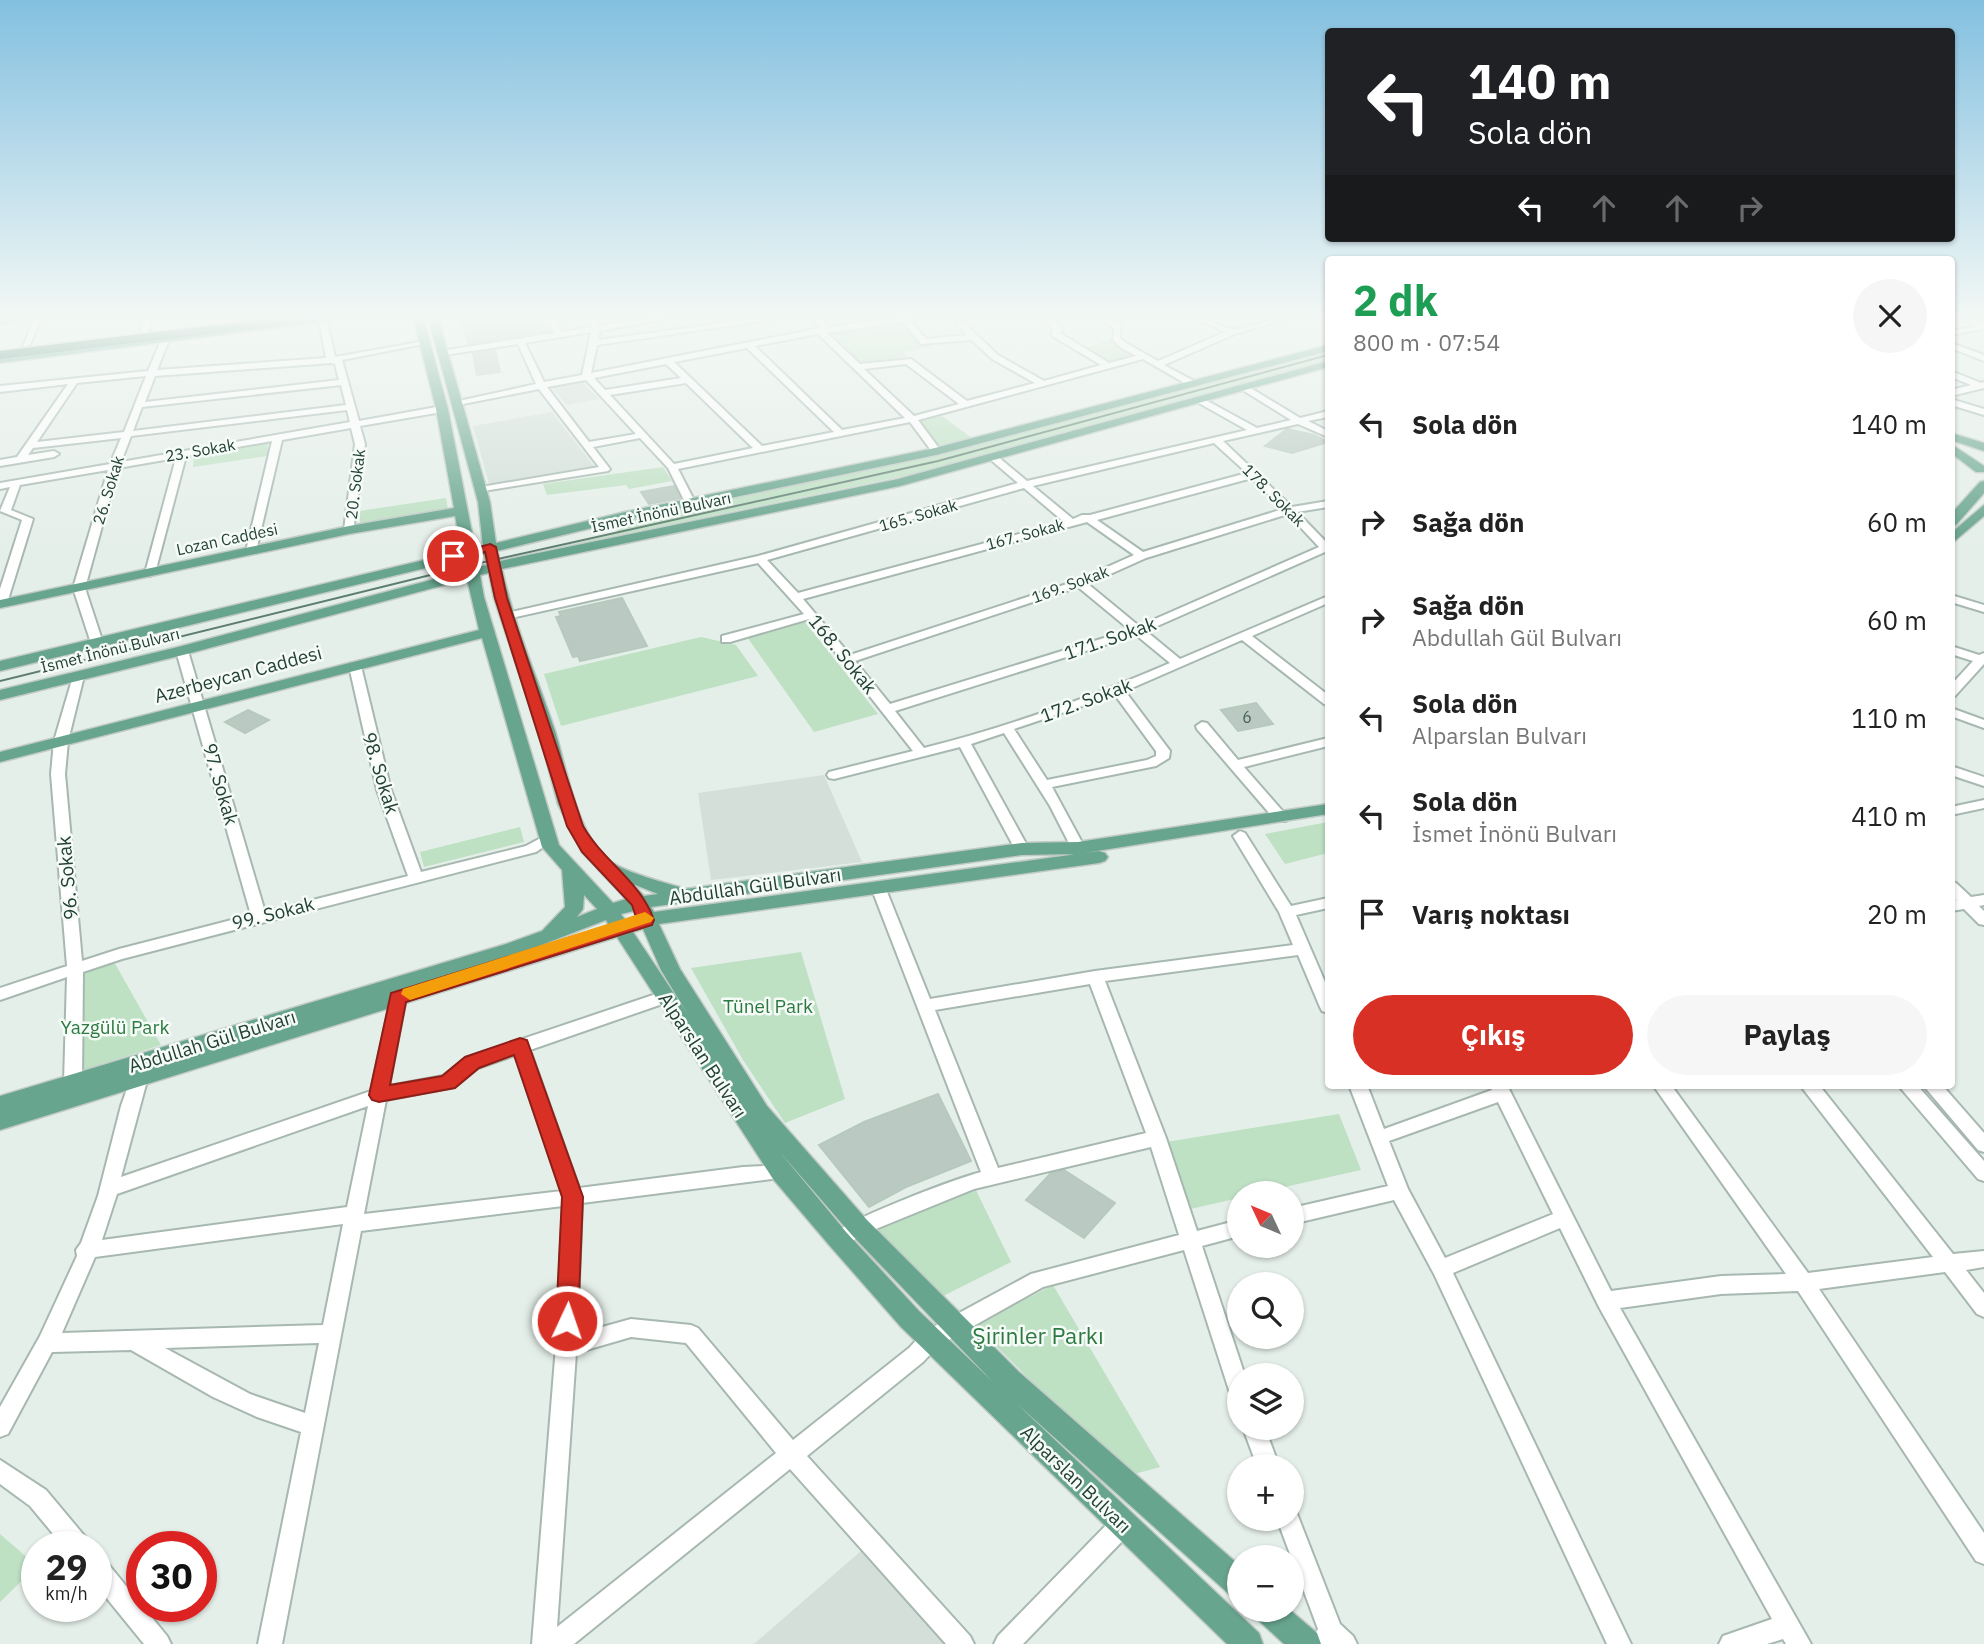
<!DOCTYPE html>
<html lang="tr">
<head>
<meta charset="utf-8">
<style>
	body { margin:0; font-family:"IBM Plex Sans",sans-serif; background:#f6f6f6; color:#222; height:100vh; display:flex; flex-direction:column; font-size:26px; white-space:nowrap }
	* { box-sizing:border-box; margin:0 }
	p { font-size:23px; color:#767676 }
	.icon { flex:none; width:38px; height:38px; fill:none; stroke:currentColor; stroke-width:2; stroke-linecap:round; stroke-linejoin:round }
	.map { position:relative; flex:1; overflow:hidden }
	.details { position:absolute; left:1325px; top:256px; width:630px; height:833px; display:flex; flex-direction:column; background:#fff; border-radius:7px; box-shadow:0 2px 5px #0004 }
	.details>* { flex:none }
	.banner { position:absolute; left:1325px; top:28px; width:630px; height:214px; border-radius:7px; box-shadow:0 2px 5px #0004; background:#202124; color:#fff; overflow:hidden }
	.needle { width:46px; rotate:314deg }
	.buttons { position:absolute; left:1227px; top:1181px; display:grid; gap:14px }
	.buttons a { display:grid; place-items:center; width:77px; height:77px; border-radius:50%; background:#fff; box-shadow:0 2px 5px #0004; font-size:35px }
	.speed { position:absolute; left:21px; top:1531px; display:flex; gap:14px; font-size:35px; font-weight:700; text-align:center }
	.speed>* { display:grid; place-content:center; width:91px; height:91px; border-radius:50%; background:#fff; box-shadow:0 2px 5px #0004; line-height:1 }
	.speed small { font-size:18px; font-weight:400 }
	.speed .limit { border:10px solid #d22; background:#fff; color:#111 }
	.pin { position:absolute; display:grid; place-items:center; width:60px; height:60px; color:#fff; margin:-30px; border:4px solid #fff; border-radius:50%; box-shadow:0 2px 7px #0007 }
	.me { position:absolute; width:77px; margin:-38px; rotate:3deg; stroke-linejoin:round; filter:drop-shadow(0 0 5px #0008) }
	.turn { display:flex; align-items:center; gap:24px; height:147px; padding:0 28px; font-size:32px }
	.turn .icon { width:91px; height:91px; stroke-width:2.5 }
	.turn b { display:block; font-size:49px; line-height:60px }
	.lanes { display:flex; align-items:center; height:66px; padding:0 28px; background:#0003; justify-content:center; gap:35px; direction:ltr }
	.lanes .off { opacity:.35 }
	.round { display:grid; place-items:center; flex:none; width:74px; height:74px; border-radius:37px; background:#f6f6f6 }
	.summary { display:flex; align-items:center; justify-content:space-between; height:119px; padding:0 28px }
	h1 { font-size:42px; font-weight:700; line-height:52px; color:#1e9e55 }
	.primary-button { display:flex; gap:14px; margin-top:auto; padding:14px 28px }
	.primary-button a { flex:1; height:80px; border-radius:42px; background:#d93025; color:#fff; font-size:28px; font-weight:700; line-height:80px; text-align:center }
	.primary-button a+a { background:#f6f6f6; color:#222 }
	ul { padding:0; list-style:none }
	li { display:flex; align-items:center; gap:21px; height:98px; padding:0 28px }
	li div { flex:1 }
	li b { display:block; font-size:26px }
	li em { font-style:normal }
	.map>svg:first-child { display:block }
	.built { fill:#d3dfd8 }
	.green { fill:#bee0c3 }
	.building { fill:#bacac2; stroke:#b7c9bf; stroke-width:2 }
	.lines { fill:none; stroke-linecap:round; stroke-linejoin:round }
	.minor-casing { stroke:#a7b8b0; stroke-width:4 }
	.major-casing { stroke:#c1cac7; stroke-width:3 }
	.highway-casing { stroke:#c1cac7; stroke-width:3 }
	.minor { fill:#fff; fill-rule:evenodd }
	.major { fill:#68a58e; fill-rule:evenodd }
	.highway { fill:#2e6f5a; fill-rule:evenodd }
	.tram { stroke:#5e7d71; stroke-width:2 }
	.route { fill:#d93025; stroke:#8d1f18; stroke-width:2 }
	.slow { fill:#f59e0b }
	.labels { text-anchor:middle; dominant-baseline:central; stroke-width:5; stroke-linejoin:round; paint-order:stroke }
	.far-street-label { font-size:16px; fill:#234236; stroke:#f6fbf8 }
	.number-label { font-size:16px; fill:#496459 }
	.street-label { font-size:19px; fill:#234236; stroke:#f6fbf8 }
	.park-label { font-size:19px; fill:#2c7a41; stroke:#f6fbf8 }
	.near-park-label { font-size:23px; fill:#2c7a41; stroke:#f6fbf8 }
</style>
</head>
<body>
<div class="map">
<svg width="1984" height="1644" viewBox="0 0 1984 1644">
	<rect width="100%" height="100%" fill="#e5efe9"/>
	<path class="built" d="M581,381L599,399L567,405L551,387Z
		M552,412L594,466L489,484L473,426Z
		M824,775L862,862L711,880L698,793Z
		M862,1550L944,1644H754Z"/>
	<path class="green" d="M898,323L919,341L932,347L904,352L908,356L861,365L830,337L832,334Z
		M1111,339L1134,355L1110,361L1086,348Z
		M1328,348V361L928,471L517,556L618,533L615,527L608,528L618,520L920,457Z
		M942,416L972,438L936,446L916,422Z
		M268,443V456L193,467L194,454Z
		M663,467L672,481L629,489L626,485L547,495L543,484Z
		M446,498L448,509L360,523L359,511Z
		M805,622L878,714L814,732L747,637Z
		M701,637L736,645L758,676L561,726L544,674Z
		M1328,822V853L1285,864L1265,834Z
		M520,827L524,842L424,867L420,852Z
		M801,952L845,1099L785,1123L743,1060L691,968Z
		M113,960L161,1045L84,1070L82,969Z
		M1339,1114L1361,1170L1257,1193L1239,1194V1198L1186,1210L1160,1143Z
		M972,1182L1011,1262L937,1299L873,1223Z
		M1053,1285L1160,1467L1127,1476L975,1325Z
		M0,1534L37,1566L0,1602Z"/>
	<path class="building" d="M461,317H541L548,331L468,344Z
		M495,350L500,372L477,375L473,353Z
		M1287,429L1314,435L1328,442L1292,453L1265,446Z
		M674,486L680,498L649,504L641,492Z
		M622,598L647,646L580,661L578,656L573,657L556,617L561,616L559,612Z
		M1256,703L1273,724L1238,731L1221,710Z
		M248,710L269,720L245,733L225,722Z
		M938,1094L971,1161L906,1187L869,1207L819,1145L864,1122Z
		M1064,1170L1115,1203L1084,1238L1026,1200L1051,1173Z"/>
	<g class="lines">
		<g class="minor-casing">
			<path id="minor" d="M34,317H42L30,345L23,347Z
				M143,317H151L149,331L145,333L141,331Z
				M547,317H555L562,332L592,327L589,317H597L599,326L655,317H676L600,331L598,340L767,317H791L597,345L591,373L821,328L809,317H818L829,327L906,317H930L911,321L926,339L967,335L957,325L964,323L998,355L1044,381L1101,365L1054,337L1051,333L1054,330L1042,317H1051L1063,330L1060,333L1109,363L1136,356L1120,347L1113,340L1114,329L1101,317H1110L1121,326L1120,338L1126,343L1158,361L1225,332L1193,317C1208,317 1217,326 1231,329C1243,331 1274,317 1292,317L1235,334L1164,365L1194,381V385H1188L1143,359L918,420L941,451L936,454L933,453L910,422L678,469L695,502L690,505L685,502L668,468L640,438L593,447L610,469L608,471L477,492L476,490L481,487L599,467L539,389L458,405L454,402L536,384L518,344L444,355H441V351L554,333ZM903,322L921,344L972,340L992,359L1035,383L967,401L911,359L860,364L827,333ZM591,332L582,375L544,382L525,343ZM818,334L905,418L842,430L755,346ZM747,348L834,432L762,446L674,362ZM666,364L681,378L605,390L594,378ZM906,364L959,404L914,416L864,369ZM586,380L636,434L589,442L547,387ZM686,383L753,448L674,464L610,395Z
				M1958,317H1970L1984,323V329L1951,335V331L1977,326Z
				M323,319L327,321L335,357L425,341L429,343L342,360L359,421L442,406L447,409L442,412L360,426L365,444L353,532H345L344,530L355,444L351,428L282,440L256,551L251,554L246,551L272,441L186,456L155,573L150,576L145,573L176,458L118,468L85,588L103,643L97,647L91,643L73,588L108,470L20,485L11,510L33,519L7,603L0,606V589L22,520L0,511L10,487L0,489V483L110,464L121,438L33,448L28,455L54,451L59,454L54,457L0,466V460L17,457L68,384L0,392V386L148,371L161,340L165,338L169,340L157,370L326,358L319,321ZM331,363L335,364L339,380L145,402L155,376ZM146,376L124,432L37,442L77,383ZM341,385L346,405L133,431L142,407ZM347,410L350,422L121,462L131,436Z
				M1951,343L1984,355V361L1951,348Z
				M1951,371L1981,383L1984,382V388L1951,396V390L1971,385L1951,377Z
				M1244,384L1300,418L1328,411V417L1308,421L1328,431V437L1298,424L1223,441L1292,507L1328,501V507L1297,512L1328,544V553L1325,552L1146,631L1180,659L1328,596V603L1252,636L1328,695V705L1324,704L1242,640L1125,691L1170,751L1169,758L1156,766L1052,787L1085,848L1083,851H1073L1050,806L1004,733L971,744L1029,849L1022,854L1015,849L960,747L834,779L829,778L827,775L829,772L913,751L809,619L730,642H722V636L804,614L758,563L507,619L501,616L507,613L758,556L1018,483L991,460V456H997L1027,481L1247,430L1197,402V398L1200,397L1257,428L1291,420L1241,389V385ZM1214,443L1247,473L1090,515H1082L1073,519L1033,486ZM1252,478L1283,509L1143,552L1097,520ZM1024,488L1064,522L798,593L767,560ZM1288,514L1319,547L1139,626L1088,584L1146,558ZM1087,522L1134,555L1076,581L850,655L803,599ZM1078,587L1130,630L890,704L855,661ZM1136,635L1170,663C1091,697 1008,727 924,748L895,711ZM1115,695L1156,751V756L1147,760L1047,780L1014,729Z
				M1951,399L1984,409V415L1951,405Z
				M1951,595L1984,605V612L1951,602Z
				M1951,646L1979,655L1984,653V664L1955,696L1951,697V685L1973,661L1951,654Z
				M182,647L188,651L265,912L408,876L377,790L349,666L351,663H359L361,666L391,790L421,872L526,846L548,834L555,839L536,852L122,959L83,972L82,1083L79,1088L73,1090L67,1088L64,1083L67,977L0,1000V988L67,966L51,774L54,741L74,673L78,672L84,676L68,741L65,774L82,961L119,949L251,915L176,651Z
				M1951,708L1984,720V728L1951,716Z
				M1202,722L1207,723L1238,760L1328,738V746L1244,767L1286,815L1288,818L1286,821H1276L1197,729L1196,726Z
				M1951,766L1984,777V786L1951,775Z
				M1984,800V808L1951,815V807Z
				M1240,831L1245,833L1291,906L1328,898V908L1296,915L1328,989V1013L1322,1011L1320,1007L1298,955L1105,981L1166,1138L1197,1231L1239,1220V1236L1202,1246L1245,1376H1239V1400L1232,1397L1229,1390L1184,1250L1043,1287L938,1346L923,1362L807,1456L970,1636L974,1644H946L790,1469L574,1644H532L556,1346L563,1206L361,1231L282,1644H258L301,1432L257,1417L213,1397L131,1350L52,1352L8,1434L0,1437V1407L40,1336L77,1256L76,1250L81,1243L98,1196L121,1106L133,1072L139,1070L145,1072L148,1077L121,1177L371,1091L392,994H404L406,998L389,1086L443,1076L466,1058L665,991L671,993L673,997L671,1001L530,1050L579,1188L743,1167L781,1165L787,1167L790,1172L787,1177L582,1203L577,1334L631,1319L691,1325L698,1328L793,1440L909,1348L924,1332L1031,1274L1179,1235L1151,1147L974,1189L866,1233L845,1245L838,1247L831,1245L828,1239C836,1223 958,1178 981,1172L871,887L873,884L878,882L885,887L930,999L1095,971L1293,945L1279,912L1233,836ZM1090,984L1146,1133L998,1168L935,1010ZM515,1055L562,1191L364,1214L386,1100L454,1087L478,1068ZM368,1106L347,1207L102,1240L117,1194ZM343,1224L323,1325L62,1333L95,1257ZM631,1337L686,1343L776,1453L557,1627L576,1353ZM319,1343L305,1413L250,1394L165,1348Z
				M1951,881L1956,883L1971,897L1984,895V905L1979,906L1984,911V925L1979,924L1964,909L1951,911V901L1956,900L1951,895Z
				M1349,1085H1367L1384,1129L1492,1090L1489,1085H1507L1611,1291L1721,1276L1786,1274L1653,1085H1671L1808,1273L1933,1257L1800,1085H1819L1953,1254L1984,1251V1267L1966,1270L1984,1293V1317L1977,1314L1945,1272L1819,1289L1984,1533V1564L1976,1561L1798,1291L1721,1294L1620,1308L1811,1644H1786L1783,1639L1767,1644H1719L1723,1636L1772,1619L1599,1307L1560,1228L1453,1273L1631,1644H1607L1434,1274L1394,1200L1292,1224V1208L1388,1186ZM1498,1102L1553,1214L1445,1258L1408,1189L1389,1141Z
				M1898,1085H1917L1984,1161V1181L1978,1179Z
				M1923,1085H1942L1984,1133V1152L1978,1150Z
				M1243,1428H1265L1279,1466H1257Z
				M0,1460L46,1490L87,1539L90,1547H64L30,1506L0,1484Z
				M1292,1509L1296,1511L1340,1624L1353,1636L1357,1644H1309L1318,1629L1277,1519H1292Z
				M1123,1513L1131,1516L1134,1524L1131,1532L1023,1644H994L998,1636L1115,1516Z
				M96,1556L104,1559L167,1636L171,1644H144L96,1585Z"/>
		</g>
		<g class="major-casing">
			<path id="major" d="M11,317H38L0,325V319Z
				M330,317H362L0,363V357Z
				M413,317H423L448,409L475,548L483,546L478,502L428,317H438L490,502L496,543L625,512L935,448L1328,345V351L936,455L625,520L497,551L500,561L898,479L1328,361V367L900,486L502,569C514,625 537,677 555,731C567,769 577,837 611,862C627,873 666,883 686,889L1022,843L1078,842L1328,804V814L1078,854L1022,855L651,907L654,912L1099,851L1105,853L1108,857L1105,861L1099,863L659,924L680,969L767,1106L867,1220L1019,1372L1239,1565V1599L1229,1594L1015,1402L1259,1633L1263,1644H1227L901,1327L830,1246L773,1179L617,937L0,1130V1096L506,944L542,931L565,907L562,870L542,847L482,638L0,762V752L479,630L467,579L187,654L0,700V690L178,647L465,571L463,559L0,671V661L462,551L455,516L349,534L0,608V600L349,526L454,508L436,409ZM485,554L487,565L478,567L476,556ZM489,573L494,598L539,732L558,804L582,852L626,899L613,903L559,845L484,597L480,575ZM633,884L658,894L644,896ZM584,895L597,909L577,917L583,909ZM634,911L637,917L626,921L621,914ZM606,920L609,926L526,951ZM643,929L661,970L687,1013L633,932ZM779,1151L851,1234L992,1381L919,1311L846,1232Z
				M1951,433L1984,443V451L1951,440Z
				M1951,444L1984,466V472H1976L1951,453Z
				M1984,481V493L1956,525L1951,526V514L1980,482Z
				M1984,505V516L1951,544V533Z
				M1253,1610H1290L1317,1633L1321,1644H1284L1258,1620Z"/>
		</g>
		<g class="highway-casing">
			<path id="highway" d="M284,317H322L316,321L0,359V351Z"/>
		</g>
		<use href="#minor" class="minor"/>
		<use href="#major" class="major"/>
		<use href="#highway" class="highway"/>
		<path class="tram" d="M0,681L471,565L938,461L1328,355"/>
	</g>
	<linearGradient id="sky" x2="0" y2="1"><stop stop-color="#83c0e0"/><stop offset="0.58" stop-color="#f3f8f5"/><stop offset="1" stop-color="#f3f8f5" stop-opacity="0"/></linearGradient>
	<rect width="1984" height="547" fill="url(#sky)"/>
	<path class="route" d="M490,544L496,547L507,598L583,826C603,861 641,882 654,920L652,925L406,1002L390,1085L442,1076L465,1057L520,1038L527,1040L583,1197L578,1321L575,1329L567,1332L559,1329L556,1321L562,1197L514,1055L479,1068L455,1088L379,1102L372,1100L369,1095L391,993L636,917L632,905L582,852L567,826L495,598L485,552L453,560L447,556Z"/>
	<path class="slow" d="M645,912L654,918L651,922L410,1000L401,994L403,989Z"/>
	<g class="labels">
		<g class="far-street-label">
			<text transform="translate(200 450) rotate(-10)">23. Sokak</text>
			<text transform="translate(355 484) rotate(-83)">20. Sokak</text>
			<text transform="translate(108 490) rotate(-73)">26. Sokak</text>
			<text transform="translate(1274 495) rotate(45)">178. Sokak</text>
			<text transform="translate(661 512) rotate(-12)">İsmet İnönü Bulvarı</text>
			<text transform="translate(918 515) rotate(-16)">165. Sokak</text>
			<text transform="translate(1025 534) rotate(-15)">167. Sokak</text>
			<text transform="translate(227 539) rotate(-12)">Lozan Caddesi</text>
			<text transform="translate(1070 584) rotate(-20)">169. Sokak</text>
			<text transform="translate(110 650) rotate(-14)">İsmet İnönü Bulvarı</text>
		</g>
		<g class="number-label">
			<text x="1247" y="717">6</text>
		</g>
		<g class="street-label">
			<text transform="translate(1110 638) rotate(-19)">171. Sokak</text>
			<text transform="translate(843 654) rotate(51)">168. Sokak</text>
			<text transform="translate(238 674) rotate(-15)">Azerbeycan Caddesi</text>
			<text transform="translate(1086 700) rotate(-20)">172. Sokak</text>
			<text transform="translate(381 773) rotate(73)">98. Sokak</text>
			<text transform="translate(221 784) rotate(74)">97. Sokak</text>
			<text transform="translate(67 878) rotate(-95)">96. Sokak</text>
			<text transform="translate(755 886) rotate(-8)">Abdullah Gül Bulvarı</text>
			<text transform="translate(273 913) rotate(-14)">99. Sokak</text>
			<text transform="translate(212 1041) rotate(-17)">Abdullah Gül Bulvarı</text>
			<text transform="translate(703 1055) rotate(57)">Alparslan Bulvarı</text>
			<text transform="translate(1076 1479) rotate(44)">Alparslan Bulvarı</text>
		</g>
		<g class="park-label">
			<text x="768" y="1006">Tünel Park</text>
			<text x="115" y="1027">Yazgülü Park</text>
		</g>
		<g class="near-park-label">
			<text x="1038" y="1335">Şirinler Parkı</text>
		</g>
	</g>
</svg>
<div class="buttons">
<a><svg class="needle" viewBox="-14 -14 28 28"><path d="M0-13l5 13h-10z" fill="#e53935"/><path d="M0 13l5-13h-10z" fill="#767676"/></svg></a>
<a><svg class="icon" aria-label="search" viewBox="0 0 24 24"><circle cx="10" cy="10" r="6"/><path d="M15 15l6 6"/></svg></a>
<a><svg class="icon" aria-label="layers" viewBox="0 0 24 24"><path d="M12 4l9 5-9 5-9-5zM3 14l9 5 9-5"/></svg></a>
<a>+</a>
<a>−</a>
</div>
<div class="speed"><div>29<small>km/h</small></div><div class="limit">30</div></div>
<div class="pin" style="left:453px;top:556px;background:#d93025"><svg class="icon" aria-label="arrive" viewBox="0 0 24 24"><path d="M6 21V4h12l-3 4 3 4H6"/></svg></div>
<svg class="me" style="left:567px;top:1321px" viewBox="-20 -20 40 40"><circle r="17" fill="#d93025" stroke="#fff" stroke-width="3"/><path d="M0-11L8 9 0 5-8 9z" fill="#fff"/></svg>
<div class="banner">
<div class="turn"><svg class="icon" aria-label="left" viewBox="0 0 24 24"><path d="M17 20v-9H6M10 6l-5 5 5 5"/></svg><div><b>140 m</b>Sola dön</div></div>
<div class="lanes"><svg class="icon" aria-label="left" viewBox="0 0 24 24"><path d="M17 20v-9H6M10 6l-5 5 5 5"/></svg><svg class="icon off" aria-label="ahead" viewBox="0 0 24 24"><path d="M12 20V5M6 11l6-6 6 6"/></svg><svg class="icon off" aria-label="ahead" viewBox="0 0 24 24"><path d="M12 20V5M6 11l6-6 6 6"/></svg><svg class="icon off" aria-label="right" viewBox="0 0 24 24"><path d="M7 20v-9h11M14 6l5 5-5 5"/></svg></div>
</div>
<section class="details">
<div class="summary"><div><h1>2 dk</h1><p>800 m · 07:54</p></div><a class="round"><svg class="icon" aria-label="close" viewBox="0 0 24 24"><path d="M6 6l12 12M18 6L6 18"/></svg></a></div>
<ul>
<li><svg class="icon" aria-label="left" viewBox="0 0 24 24"><path d="M17 20v-9H6M10 6l-5 5 5 5"/></svg><div><b>Sola dön</b></div><em>140 m</em></li>
<li><svg class="icon" aria-label="right" viewBox="0 0 24 24"><path d="M7 20v-9h11M14 6l5 5-5 5"/></svg><div><b>Sağa dön</b></div><em>60 m</em></li>
<li><svg class="icon" aria-label="right" viewBox="0 0 24 24"><path d="M7 20v-9h11M14 6l5 5-5 5"/></svg><div><b>Sağa dön</b><p>Abdullah Gül Bulvarı</p></div><em>60 m</em></li>
<li><svg class="icon" aria-label="left" viewBox="0 0 24 24"><path d="M17 20v-9H6M10 6l-5 5 5 5"/></svg><div><b>Sola dön</b><p>Alparslan Bulvarı</p></div><em>110 m</em></li>
<li><svg class="icon" aria-label="left" viewBox="0 0 24 24"><path d="M17 20v-9H6M10 6l-5 5 5 5"/></svg><div><b>Sola dön</b><p>İsmet İnönü Bulvarı</p></div><em>410 m</em></li>
<li><svg class="icon" aria-label="arrive" viewBox="0 0 24 24"><path d="M6 21V4h12l-3 4 3 4H6"/></svg><div><b>Varış noktası</b></div><em>20 m</em></li>
</ul>
<div class="primary-button"><a>Çıkış</a><a>Paylaş</a></div>
</section>
</div>
</body>
</html>
